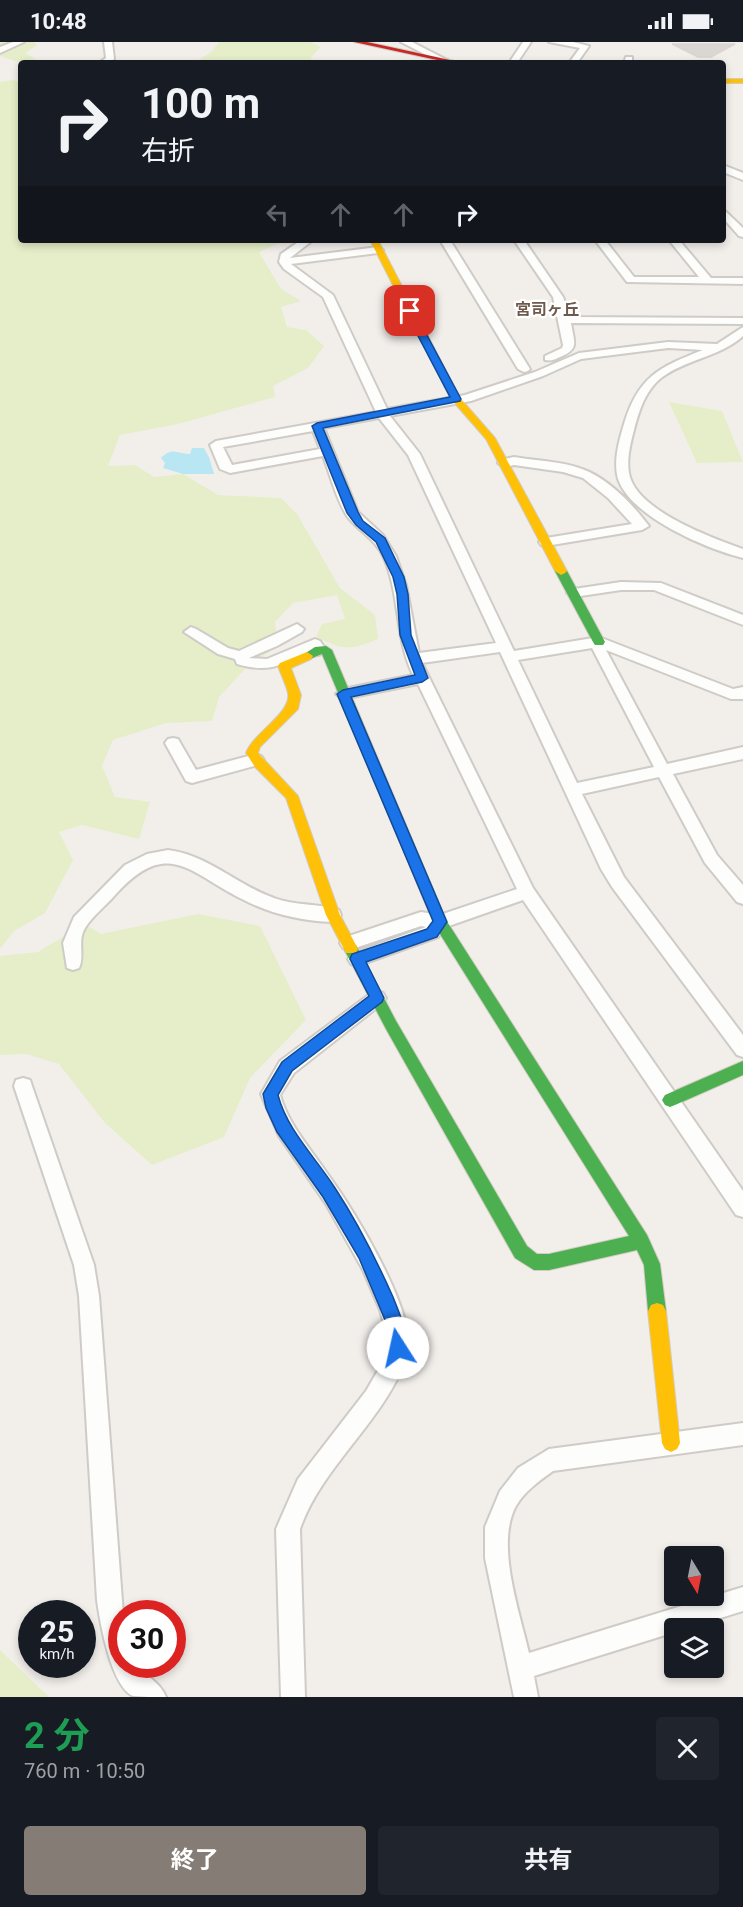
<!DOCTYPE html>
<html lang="ja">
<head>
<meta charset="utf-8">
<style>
	body { margin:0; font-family:Roboto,"Noto Sans JP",sans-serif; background:#20242c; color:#f1f3f6; height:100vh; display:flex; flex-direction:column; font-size:22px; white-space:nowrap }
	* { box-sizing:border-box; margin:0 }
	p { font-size:20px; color:#9ea1a6 }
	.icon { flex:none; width:33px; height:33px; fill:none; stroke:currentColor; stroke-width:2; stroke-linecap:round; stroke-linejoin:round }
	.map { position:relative; height:1655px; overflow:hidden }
	.drawer { display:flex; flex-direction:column; background:#171b24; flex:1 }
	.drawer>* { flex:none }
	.hud { position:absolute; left:18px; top:18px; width:708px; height:183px; border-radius:6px; box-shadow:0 3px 9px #0003; background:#171b24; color:#f1f3f6; overflow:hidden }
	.needle { width:39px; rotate:170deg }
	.buttons { position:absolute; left:664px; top:1504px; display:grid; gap:12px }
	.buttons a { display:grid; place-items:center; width:60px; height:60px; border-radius:6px; background:#171b24; box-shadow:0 3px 9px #0003; font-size:30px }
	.speed { position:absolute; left:18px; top:1558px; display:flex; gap:12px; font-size:30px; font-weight:700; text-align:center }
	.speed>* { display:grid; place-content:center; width:78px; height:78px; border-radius:50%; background:#171b24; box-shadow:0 3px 9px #0003; line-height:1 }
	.speed small { font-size:15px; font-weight:400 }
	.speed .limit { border:9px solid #d22; background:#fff; color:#111 }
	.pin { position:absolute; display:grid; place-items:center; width:51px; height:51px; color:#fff; margin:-26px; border-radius:12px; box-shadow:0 3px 9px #0006 }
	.me { position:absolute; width:66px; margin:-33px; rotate:350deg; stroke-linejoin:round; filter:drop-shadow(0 0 4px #0008) }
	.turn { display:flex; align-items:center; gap:21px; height:126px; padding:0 24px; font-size:27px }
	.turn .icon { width:78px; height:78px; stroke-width:2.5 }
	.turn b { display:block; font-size:42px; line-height:51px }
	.lanes { display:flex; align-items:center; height:57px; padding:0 24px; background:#0003; justify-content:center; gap:30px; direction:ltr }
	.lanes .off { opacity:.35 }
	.round { display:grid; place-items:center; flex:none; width:63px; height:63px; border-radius:6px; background:#20242c }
	.head { display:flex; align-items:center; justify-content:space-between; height:102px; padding:0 24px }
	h1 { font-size:36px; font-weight:700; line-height:45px; color:#1e9e55 }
	.action { display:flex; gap:12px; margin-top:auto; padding:12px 24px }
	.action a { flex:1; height:69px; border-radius:6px; background:#847c75; color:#fff; font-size:24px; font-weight:700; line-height:69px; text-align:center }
	.action a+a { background:#20242c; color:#f1f3f6 }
	.status { display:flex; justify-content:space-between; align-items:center; height:42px; padding:0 30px; background:#171b24; direction:ltr }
	.status svg { height:16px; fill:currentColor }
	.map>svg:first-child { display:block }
	.green { fill:#e5eec9 }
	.water { fill:#b8e6f3 }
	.building { fill:#dad6d2; stroke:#dad5d1; stroke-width:1.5 }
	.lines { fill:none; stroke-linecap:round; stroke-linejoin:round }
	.street-casing { stroke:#cfcbc7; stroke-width:4 }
	.fast-casing { stroke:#d3ccc3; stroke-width:2 }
	.slow-casing { stroke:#d3ccc3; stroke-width:2 }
	.jam-casing { stroke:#d3ccc3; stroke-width:2 }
	.street { fill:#fdfdfc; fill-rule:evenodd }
	.fast { fill:#4caf50; fill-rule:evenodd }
	.slow { fill:#ffc107; fill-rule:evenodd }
	.jam { fill:#c62828; fill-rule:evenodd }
	.route { fill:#1a73e8; stroke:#114b97; stroke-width:1.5 }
	.labels { text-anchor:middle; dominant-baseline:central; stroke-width:4.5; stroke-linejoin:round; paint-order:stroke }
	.far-quarter-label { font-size:16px; font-weight:bold; fill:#6d5a4c; stroke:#fff }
</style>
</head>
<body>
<div class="status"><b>10:48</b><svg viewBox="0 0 49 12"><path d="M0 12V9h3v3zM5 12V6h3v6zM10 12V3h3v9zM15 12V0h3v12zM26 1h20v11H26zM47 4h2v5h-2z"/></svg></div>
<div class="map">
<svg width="743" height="1655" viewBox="0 0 743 1655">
	<rect width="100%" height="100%" fill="#f2efeb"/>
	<path class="green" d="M0,0H34L37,3L25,11L40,20L21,21L0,14Z
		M219,0H311L321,5L310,16L319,21H194L211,10Z
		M13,38L21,41V198H287L259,210L281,247L301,259L281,265L287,285L306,288L324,304L308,326L273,344L275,355L178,382L120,393L108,424L135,423L154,435L183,432L218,453L281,456L297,472L340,546L375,573L378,597C349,609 344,608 316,595L322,582L345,577L337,553L293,561L275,580L278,604L247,625L219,655L212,679L166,681L113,698L102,724L115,755L150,760L139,797L82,783L59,790L73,818L45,871L14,889L0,907V40Z
		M669,360L722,369L743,420L697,421Z
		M198,872L260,884L306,978L250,1036L224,1095L152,1123L105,1081L59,1022L26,1012L0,1013V914L38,910L84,882L101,892Z
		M0,1608L49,1655H0Z"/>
	<path class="water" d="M192,406H204L209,415L214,432H183L163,426L165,421L161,416C172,404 179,412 190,412Z"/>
	<path class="building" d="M672,2H735L711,15H698Z"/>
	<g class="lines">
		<g class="street-casing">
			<path id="street" d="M13,0H24L0,11V5Z
				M104,0H112L114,17L109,21H99L106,16Z
				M401,0H412L449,19L442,21Z
				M523,0H531L517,21H509Z
				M549,0H573L589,4L577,21H569L580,6Z
				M626,15H632V21H624Z
				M723,123L743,131V138L723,130Z
				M723,167L743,186V195L739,194L723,176Z
				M301,198H313L290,216L378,205L383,208L378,211L291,222L333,253L387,367L465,353L535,330L579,311L668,300L717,302L743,285V294C720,315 686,317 661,336C645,349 639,369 634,388C630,403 625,423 631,438C644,471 712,496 743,507V516C707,507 631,475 618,437C613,419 619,399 624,382C638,335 659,325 703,308L668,306L581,317L543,334L471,359L390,374L420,412L514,609L599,595L733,647L743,645V657H731L606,608L667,722L743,705V717L673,732L717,813L743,843V862L737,860L705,821L659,735L582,752L624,835L743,993V1015L737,1013L612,845L601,827L500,610L422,621L533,846L743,1149V1175L736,1173L523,858L446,885L438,895L357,924L351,922L348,917L351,912L426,885L421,884L349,908L343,906L340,901L343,896L421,870L440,873L517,847L418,642L343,657L336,652L343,647L413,633C395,596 400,553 384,516C376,497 359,490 347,474C336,457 330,432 323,414L230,431L220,427L210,403L216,399L376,370L323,255L284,227L279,220L281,212ZM379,376L408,413L496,601L419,611L406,543L396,514L383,493L358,470L324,386ZM313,389L320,407L232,423L223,405ZM592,606L654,725L577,741L518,618Z
				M440,198H450L530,327L528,329L524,330L518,327Z
				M514,198H524L563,255L570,275L743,276V282L571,281C574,300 580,307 560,315C554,318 551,319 545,318V314L562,306L563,303L553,255Z
				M595,198H605L634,235H699L669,198H679L711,236H743V242L627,240Z
				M514,415C537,419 561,419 582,427C608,436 633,463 649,484L642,488L546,504L541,503L539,500L546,496L632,482L608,456L583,436L563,430L514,423L504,425L498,421L500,418Z
				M621,540L661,541L743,573V583L654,548H621L574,555L567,551L574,547Z
				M297,582L304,587L302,590L277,604L249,616L267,617L315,597L320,599L326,608L324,611L319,613L312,609C282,622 271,632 237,622L235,617L218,612L184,590L191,585L196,587L228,606L239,609Z
				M173,696L178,697L196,728L256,712L261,714L264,718L261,722L192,741L186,739L165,701L168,697Z
				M168,808C208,813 237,843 274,856C295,864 318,861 339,868L341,873L339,878L333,880C302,879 271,872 244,858C190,832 169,794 116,852C106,864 93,873 85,886C77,899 85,914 79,926L73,928L67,926L63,901L74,875L125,823L147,812Z
				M377,949L383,951L386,956L383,961L294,1031L280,1053C289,1084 311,1107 329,1134C355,1170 411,1262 409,1306C408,1313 405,1321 402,1327C376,1386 321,1427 300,1487L305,1655H281L276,1487L298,1437L366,1349L384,1318L387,1306L386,1289L380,1268L363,1228L326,1162L279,1094L261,1052L280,1019L371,951Z
				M23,1036L30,1038L32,1044L94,1223L99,1254L123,1572L122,1623H139C147,1636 161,1641 166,1655C157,1655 141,1655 133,1654C111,1644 100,1580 97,1558L79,1254L74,1223L14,1044L16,1038Z
				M743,1381V1403L553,1429C539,1439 525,1449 516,1464C495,1502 520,1571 529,1611L743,1545V1569L685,1587H675V1590L534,1634L538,1655H514L485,1516V1485L500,1449L518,1426L549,1407Z"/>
		</g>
		<g class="fast-casing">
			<path id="fast" d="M561,525L567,529L605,600L603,603H595L593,600L555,529Z
				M326,604L332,608L446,878L647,1193L660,1222L666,1269L663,1275L657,1277L651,1275L648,1269L644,1223L637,1208L549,1228H534L515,1216L386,987L344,907L346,903H356L396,979L527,1204L537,1212H549L629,1194L435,884L322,612L307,618L301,614L315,605Z
				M743,1019V1033L675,1063L670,1065L665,1063L662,1058L665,1053Z"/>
		</g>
		<g class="slow-casing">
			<path id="slow" d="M723,37H743V41H723Z
				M370,198H378L460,356L495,396L567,529L565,531L561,533L555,529L486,397L451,357Z
				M307,610L313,614L311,617L291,626L301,653L298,667L260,705L258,711L298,754L340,873L358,907L356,911H346L326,873L286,756L255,725L246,711C253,691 292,671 288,651C286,642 281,633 278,624L280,621Z
				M657,1261L663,1263L666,1269L680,1401L677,1407L671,1410L665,1407L662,1401L648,1269L651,1263Z"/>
		</g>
		<g class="jam-casing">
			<path id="jam" d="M354,0H367L464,21H451Z"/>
		</g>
		<use href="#street" class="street"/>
		<use href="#fast" class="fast"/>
		<use href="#slow" class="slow"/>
		<use href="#jam" class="jam"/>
	</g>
	<path class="route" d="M410,266L414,269L461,357L460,359L323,386L358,470L363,479L385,496L404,535L408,552L411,593L428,636L422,640L351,655L447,880L437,895L366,920L384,956L382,960L292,1029L278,1053C287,1088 316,1116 335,1146C358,1181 376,1217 393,1255C399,1271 411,1295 404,1312L398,1314L392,1312L385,1278L359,1216L323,1155L277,1090L266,1066L263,1052L282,1020L369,954L350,917L352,912L427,887L433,879L337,652L343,648L415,633L400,593L397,552L393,535L376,500L356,483L347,471L312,384L317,381L450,355L405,269Z"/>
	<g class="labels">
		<g class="far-quarter-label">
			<text x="547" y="267">宮司ヶ丘</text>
		</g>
	</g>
</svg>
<div class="buttons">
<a><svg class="needle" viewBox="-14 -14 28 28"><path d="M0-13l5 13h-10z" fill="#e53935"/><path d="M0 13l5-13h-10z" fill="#9ea1a6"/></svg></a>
<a><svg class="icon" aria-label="layers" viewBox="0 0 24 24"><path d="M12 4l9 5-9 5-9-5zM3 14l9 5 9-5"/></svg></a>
</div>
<div class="speed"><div>25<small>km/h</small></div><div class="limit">30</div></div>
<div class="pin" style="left:410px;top:269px;background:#d93025"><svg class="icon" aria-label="arrive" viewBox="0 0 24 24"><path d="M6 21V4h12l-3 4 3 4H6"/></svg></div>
<svg class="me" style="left:398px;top:1306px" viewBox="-20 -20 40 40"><circle r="19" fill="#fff"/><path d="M0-13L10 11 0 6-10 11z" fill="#1a73e8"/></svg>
<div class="hud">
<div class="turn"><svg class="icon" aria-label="right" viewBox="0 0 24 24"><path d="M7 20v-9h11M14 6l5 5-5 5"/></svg><div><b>100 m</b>右折</div></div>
<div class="lanes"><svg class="icon off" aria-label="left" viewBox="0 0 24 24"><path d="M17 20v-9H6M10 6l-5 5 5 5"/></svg><svg class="icon off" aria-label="ahead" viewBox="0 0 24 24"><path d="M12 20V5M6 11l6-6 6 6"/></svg><svg class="icon off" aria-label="ahead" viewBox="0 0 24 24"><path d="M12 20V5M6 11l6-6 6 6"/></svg><svg class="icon" aria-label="right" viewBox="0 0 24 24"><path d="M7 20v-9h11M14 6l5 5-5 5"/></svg></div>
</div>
</div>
<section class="drawer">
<div class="head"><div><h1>2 分</h1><p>760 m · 10:50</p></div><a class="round"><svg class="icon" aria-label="close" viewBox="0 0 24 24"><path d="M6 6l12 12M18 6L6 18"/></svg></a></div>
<div class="action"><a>終了</a><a>共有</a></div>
</section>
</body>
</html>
